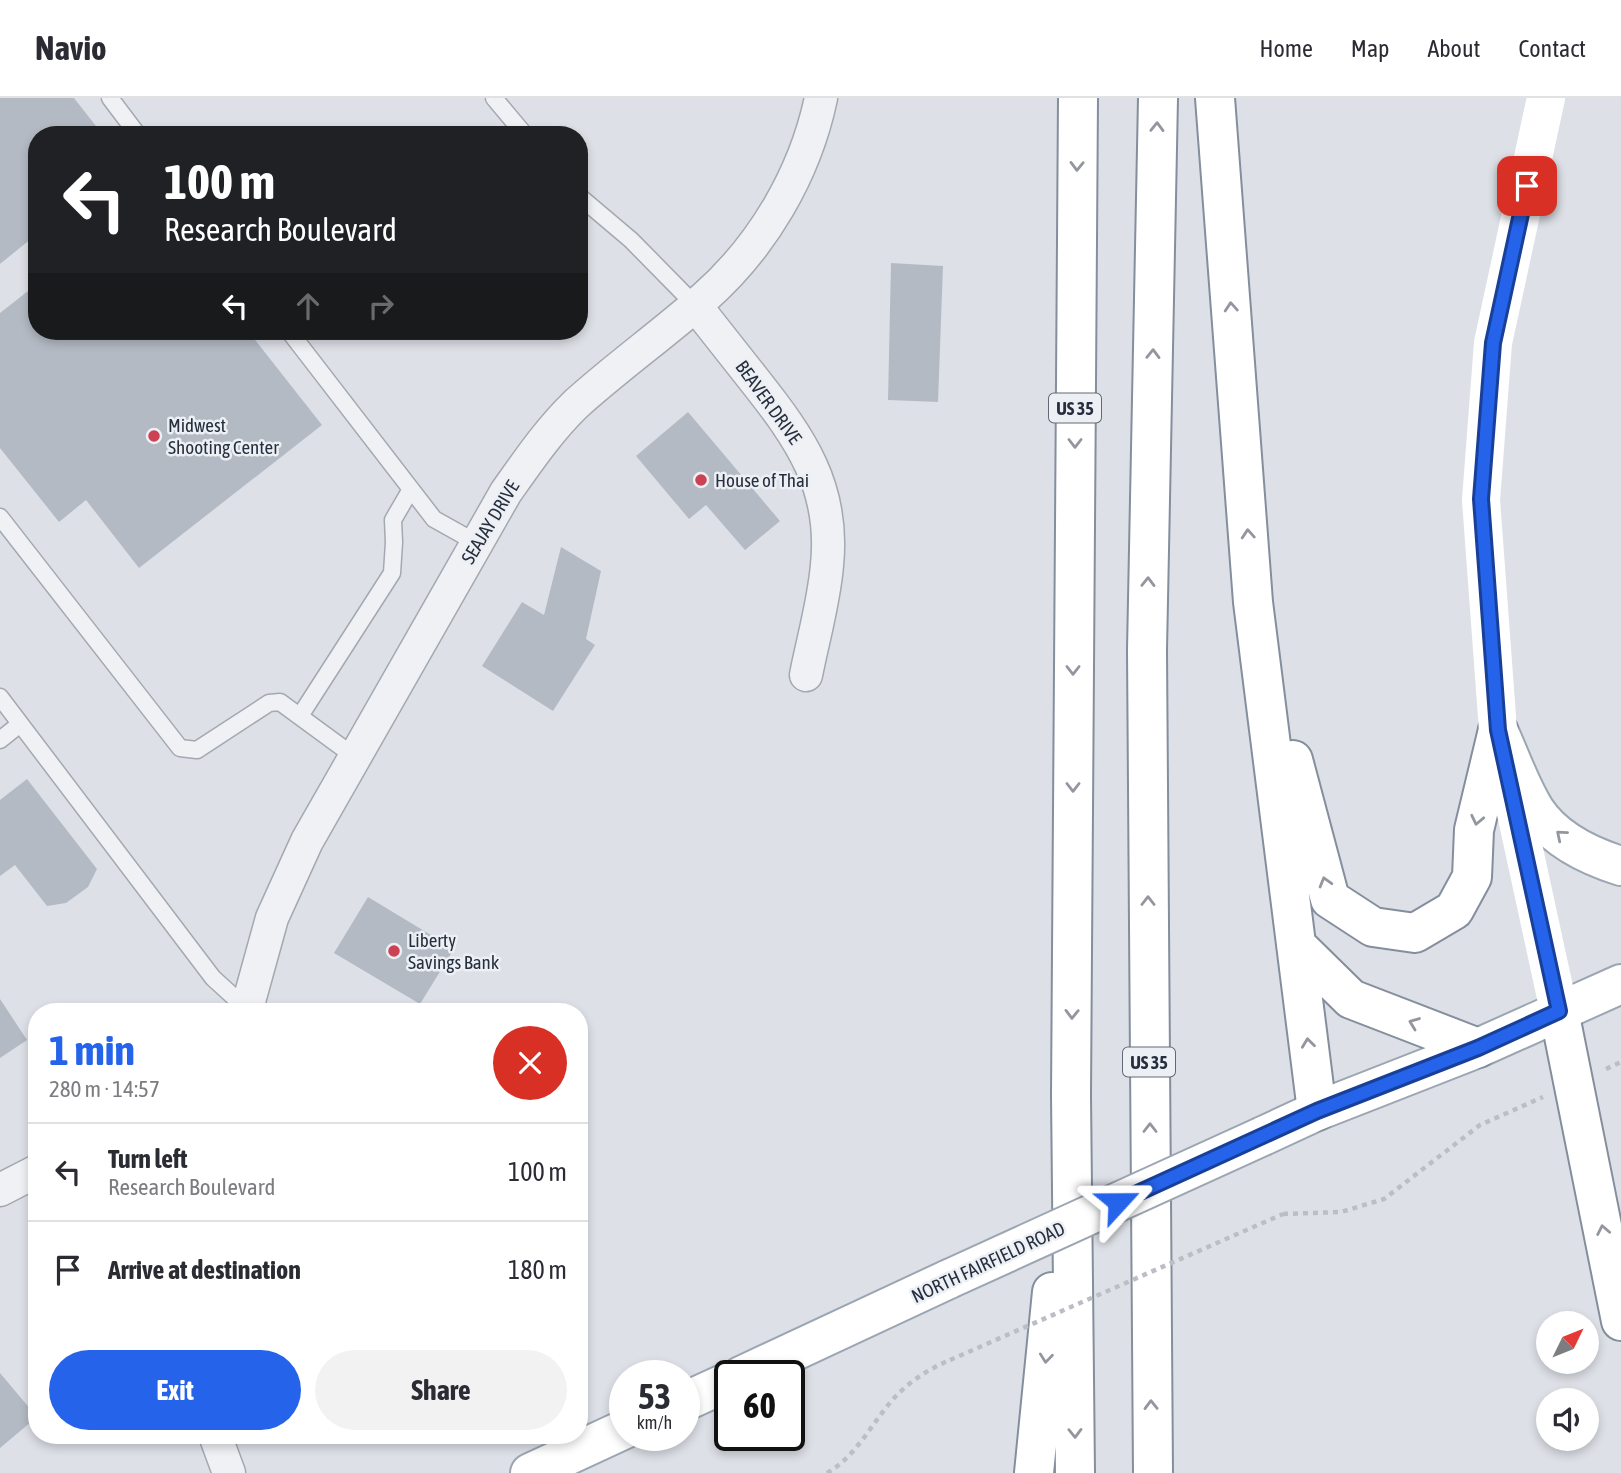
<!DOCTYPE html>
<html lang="en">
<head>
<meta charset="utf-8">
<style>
	body { margin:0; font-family:"Asap Condensed",sans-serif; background:#f2f2f3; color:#2b2b33; height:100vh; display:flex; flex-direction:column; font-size:26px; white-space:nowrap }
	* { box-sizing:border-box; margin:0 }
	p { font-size:23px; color:#7c7c81 }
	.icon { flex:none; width:38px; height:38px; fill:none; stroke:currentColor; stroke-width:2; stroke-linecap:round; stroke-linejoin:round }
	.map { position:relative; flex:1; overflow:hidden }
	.sheet { position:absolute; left:28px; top:905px; width:560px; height:441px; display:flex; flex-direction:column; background:#fff; border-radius:28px; box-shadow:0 4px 10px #0003 }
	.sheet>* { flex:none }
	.banner { position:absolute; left:28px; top:28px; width:560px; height:214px; border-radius:28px; box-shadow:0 4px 10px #0003; background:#202124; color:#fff; overflow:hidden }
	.needle { width:46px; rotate:47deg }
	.buttons { position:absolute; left:1536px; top:1213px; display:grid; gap:14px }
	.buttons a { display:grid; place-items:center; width:63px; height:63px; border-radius:50%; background:#fff; box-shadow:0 4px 10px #0003; font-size:35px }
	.speed { position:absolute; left:609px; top:1262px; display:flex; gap:14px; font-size:35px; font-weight:700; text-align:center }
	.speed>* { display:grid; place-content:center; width:91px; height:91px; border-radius:50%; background:#fff; box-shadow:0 4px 10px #0003; line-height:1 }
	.speed small { font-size:18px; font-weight:400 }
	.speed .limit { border:4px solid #111; border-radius:10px; background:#fff; color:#111 }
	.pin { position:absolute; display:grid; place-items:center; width:60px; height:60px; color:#fff; margin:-30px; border-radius:14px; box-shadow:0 4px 10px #0006 }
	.me { position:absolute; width:77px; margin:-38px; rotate:66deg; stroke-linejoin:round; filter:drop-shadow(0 0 5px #0008) }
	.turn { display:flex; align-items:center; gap:24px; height:147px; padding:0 21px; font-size:32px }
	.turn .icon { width:91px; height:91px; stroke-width:2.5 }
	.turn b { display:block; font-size:49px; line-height:60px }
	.lanes { display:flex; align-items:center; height:66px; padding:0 21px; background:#0003; justify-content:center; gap:35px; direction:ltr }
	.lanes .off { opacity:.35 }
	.round { display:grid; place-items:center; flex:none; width:74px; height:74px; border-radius:37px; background:#f2f2f3 }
	.head { display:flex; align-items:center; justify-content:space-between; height:119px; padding:0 21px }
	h1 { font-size:42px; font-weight:700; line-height:52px; color:#2563eb }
	.cta { display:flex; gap:14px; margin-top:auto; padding:14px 21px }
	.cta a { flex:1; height:80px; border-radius:42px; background:#2563eb; color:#fff; font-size:28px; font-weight:700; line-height:80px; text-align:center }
	.cta a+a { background:#f2f2f3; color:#2b2b33 }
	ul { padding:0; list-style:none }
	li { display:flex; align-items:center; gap:21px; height:98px; padding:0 21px; border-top:2px solid #e1e1e2 }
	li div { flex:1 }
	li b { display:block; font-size:26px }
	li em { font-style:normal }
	header { display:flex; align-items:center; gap:42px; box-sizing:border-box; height:98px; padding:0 35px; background:#fff; border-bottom:2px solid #e1e1e2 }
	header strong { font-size:33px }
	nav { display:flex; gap:38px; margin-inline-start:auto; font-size:24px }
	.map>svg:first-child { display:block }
	.building { fill:#b4bac4 }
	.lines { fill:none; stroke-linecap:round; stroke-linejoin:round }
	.service-casing { stroke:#a3a8b1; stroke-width:19 }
	.minor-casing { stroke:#a3a8b1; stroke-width:35 }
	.primary-casing { stroke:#9ca5b2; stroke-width:42 }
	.motorway-casing { stroke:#848e9d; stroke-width:42 }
	.path { stroke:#bcbec5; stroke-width:4.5; stroke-dasharray:5 5; stroke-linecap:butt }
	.service { stroke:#f0f1f5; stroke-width:16 }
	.minor { stroke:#f0f1f5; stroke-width:32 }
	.secondary { stroke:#fff; stroke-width:38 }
	.primary { stroke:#fff; stroke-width:38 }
	.motorway { stroke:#fff; stroke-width:38 }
	.primary-bridge-casing { stroke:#9ca5b2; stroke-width:42; stroke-linecap:butt }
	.path-bridge { stroke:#bcbec5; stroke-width:4.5; stroke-dasharray:5 5; stroke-linecap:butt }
	.primary-bridge { stroke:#fff; stroke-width:38 }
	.oneway { stroke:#93969e }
	.route-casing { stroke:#184099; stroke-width:18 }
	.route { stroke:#2563eb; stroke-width:12 }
	.poi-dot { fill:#cd4154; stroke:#ecf0f5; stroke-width:2.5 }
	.labels { text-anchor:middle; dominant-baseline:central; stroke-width:5; stroke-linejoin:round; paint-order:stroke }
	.shield { fill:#ecf0f5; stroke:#626874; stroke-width:2 }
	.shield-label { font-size:18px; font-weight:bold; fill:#272e3d }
	.street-label { font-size:19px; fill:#272e3d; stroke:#ecf0f5 }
	.poi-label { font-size:19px; fill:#272e3d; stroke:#ecf0f5; text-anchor:start }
</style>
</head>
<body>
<header>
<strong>Navio</strong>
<nav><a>Home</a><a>Map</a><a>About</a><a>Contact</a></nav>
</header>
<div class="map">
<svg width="1621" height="1375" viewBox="0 0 1621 1375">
	<rect width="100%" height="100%" fill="#dde1e7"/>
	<path class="building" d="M0,0H74L103,37H37V136L0,166Z
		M891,165L943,168L938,304L888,302Z
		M37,186V233H248L322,327L139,470L86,402L59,424L0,350V215Z
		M688,314L780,423L745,452L706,407L689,421L636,358Z
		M561,449L601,473L586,541L595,547L553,613L482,568L522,504L544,517Z
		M27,681L97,771L88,789L66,805L47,808L15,767L0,778V702Z
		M368,799L454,851L420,906L334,855Z
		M0,901L27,942L0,960Z
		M0,1275L37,1319L0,1350Z"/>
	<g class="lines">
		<g class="service-casing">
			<path id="service" d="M110,0L138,37
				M494,0L525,37
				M579,98L631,142L695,207
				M289,233L434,421L477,445
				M0,419L180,650L197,652L269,605L280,604L355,659
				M0,599L213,880L247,911
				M300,618L392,475L394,444L393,422L411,391
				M0,642L20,626"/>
		</g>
		<g class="minor-casing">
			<path id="minor" d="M695,207C715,232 735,258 755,283C800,340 835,389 827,467C824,504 813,541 806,577
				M246,914L272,820L307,743L506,394C528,363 549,332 576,306C617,269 662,237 704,200C763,148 805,76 821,0
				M0,1092L37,1073
				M215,1337L229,1375"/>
		</g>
		<g class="primary-casing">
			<path id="primary" d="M1498,632C1510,658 1520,688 1535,712C1554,741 1589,758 1621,768
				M1263,1038L1317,1013L1478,950L1621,886
				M741,1278L949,1181
				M684,1304L730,1283
				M530,1375L625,1331"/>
		</g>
		<g class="motorway-casing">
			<path id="motorway" d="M1215,0L1253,504L1317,1013
				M1293,662L1330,801L1373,829L1415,835L1454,812L1472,779L1474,732L1498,632
				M1296,847L1351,901L1478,950
				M1559,913L1621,1223
				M1034,1375L1052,1194
				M1075,1375L1071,997L1078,0
				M1153,1375L1147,552L1158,0"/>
		</g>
		<path class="path" d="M1606,971L1621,964
			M1283,1116L1341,1114L1384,1101L1480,1027L1543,999
			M827,1375C858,1358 875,1318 900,1294C915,1280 931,1270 950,1262"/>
		<use href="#service" class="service"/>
		<use href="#minor" class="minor"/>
		<path class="secondary" d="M1546,0L1493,245L1481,402L1498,632L1559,913"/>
		<use href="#primary" class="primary"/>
		<use href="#motorway" class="motorway"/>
		<g class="primary-bridge-casing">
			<path id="primary-bridge" d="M949,1181L1263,1038"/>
		</g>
		<path class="path-bridge" d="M950,1262L1283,1116"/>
		<use href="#primary-bridge" class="primary-bridge"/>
	</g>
	<defs><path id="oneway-chevron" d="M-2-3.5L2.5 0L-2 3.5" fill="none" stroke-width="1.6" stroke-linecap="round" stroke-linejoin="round" transform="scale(1.75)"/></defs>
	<g class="oneway">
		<use href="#oneway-chevron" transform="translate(1157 29) rotate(-89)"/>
		<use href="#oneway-chevron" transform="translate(1077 68) rotate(91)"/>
		<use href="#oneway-chevron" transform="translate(1231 209) rotate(-94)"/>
		<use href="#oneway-chevron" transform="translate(1153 256) rotate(-89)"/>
		<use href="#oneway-chevron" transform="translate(1075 345) rotate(90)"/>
		<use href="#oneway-chevron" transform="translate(1248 436) rotate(-94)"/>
		<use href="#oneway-chevron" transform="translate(1148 484) rotate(-89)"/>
		<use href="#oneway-chevron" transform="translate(1073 572) rotate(90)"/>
		<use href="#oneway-chevron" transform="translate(1073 689) rotate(90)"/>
		<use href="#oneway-chevron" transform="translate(1477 722) rotate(102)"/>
		<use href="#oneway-chevron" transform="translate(1561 737) rotate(-140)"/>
		<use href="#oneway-chevron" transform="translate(1325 784) rotate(-106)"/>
		<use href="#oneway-chevron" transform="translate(1148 803) rotate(-90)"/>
		<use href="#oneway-chevron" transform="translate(1072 916) rotate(91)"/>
		<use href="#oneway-chevron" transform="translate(1414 925) rotate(-159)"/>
		<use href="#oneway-chevron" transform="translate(1308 945) rotate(-97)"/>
		<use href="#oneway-chevron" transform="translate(1150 1030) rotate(-90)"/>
		<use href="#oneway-chevron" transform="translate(1603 1132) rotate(-101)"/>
		<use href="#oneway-chevron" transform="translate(1046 1260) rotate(96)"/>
		<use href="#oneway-chevron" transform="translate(1151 1307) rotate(-91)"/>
		<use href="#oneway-chevron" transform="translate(1075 1335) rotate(89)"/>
	</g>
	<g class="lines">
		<g class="route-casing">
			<path id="route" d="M1118,1104L1317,1013L1478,950L1559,913L1498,632L1481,401L1493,245L1527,88"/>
		</g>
		<use href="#route" class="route"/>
	</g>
	<g class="poi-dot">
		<circle cx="154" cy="338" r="7"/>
		<circle cx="701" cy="382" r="7"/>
		<circle cx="394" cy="853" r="7"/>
	</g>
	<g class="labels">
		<g class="shield">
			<rect x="1049" y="295.5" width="52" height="29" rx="5"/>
			<rect x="1123" y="949.5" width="52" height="29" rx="5"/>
		</g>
		<g class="shield-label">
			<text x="1075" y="310">US 35</text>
			<text x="1149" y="964">US 35</text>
		</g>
		<g class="street-label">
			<text transform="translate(769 304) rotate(54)">BEAVER DRIVE</text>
			<text transform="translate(490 424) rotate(-59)">SEAJAY DRIVE</text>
			<text transform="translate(988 1164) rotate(-25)">NORTH FAIRFIELD ROAD</text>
		</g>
		<g class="poi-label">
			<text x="168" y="327">Midwest<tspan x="168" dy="22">Shooting Center</tspan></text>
			<text x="715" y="382">House of Thai</text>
			<text x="408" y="842">Liberty<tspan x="408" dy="22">Savings Bank</tspan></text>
		</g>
	</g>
</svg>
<div class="buttons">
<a><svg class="needle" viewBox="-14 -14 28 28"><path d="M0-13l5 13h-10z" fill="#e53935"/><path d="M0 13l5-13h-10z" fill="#7c7c81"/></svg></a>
<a><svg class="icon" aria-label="sound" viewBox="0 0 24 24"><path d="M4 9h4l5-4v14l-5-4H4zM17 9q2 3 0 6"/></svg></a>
</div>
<div class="speed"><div>53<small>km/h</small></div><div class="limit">60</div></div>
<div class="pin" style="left:1527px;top:88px;background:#d93025"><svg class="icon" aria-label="arrive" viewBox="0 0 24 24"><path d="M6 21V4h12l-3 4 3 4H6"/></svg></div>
<svg class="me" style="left:1118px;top:1104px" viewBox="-20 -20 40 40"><path d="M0-17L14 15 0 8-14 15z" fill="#2563eb" stroke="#fff" stroke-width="4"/></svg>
<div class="banner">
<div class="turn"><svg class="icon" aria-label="left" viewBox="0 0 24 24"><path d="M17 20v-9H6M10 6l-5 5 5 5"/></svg><div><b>100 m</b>Research Boulevard</div></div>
<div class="lanes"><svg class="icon" aria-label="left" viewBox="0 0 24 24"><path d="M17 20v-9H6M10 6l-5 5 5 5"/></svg><svg class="icon off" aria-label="ahead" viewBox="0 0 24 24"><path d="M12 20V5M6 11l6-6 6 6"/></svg><svg class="icon off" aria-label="right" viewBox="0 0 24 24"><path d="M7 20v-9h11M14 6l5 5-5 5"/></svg></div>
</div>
<section class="sheet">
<div class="head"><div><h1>1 min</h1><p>280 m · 14:57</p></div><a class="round" style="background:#d93025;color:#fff"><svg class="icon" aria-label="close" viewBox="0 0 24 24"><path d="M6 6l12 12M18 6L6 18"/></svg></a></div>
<ul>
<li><svg class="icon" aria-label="left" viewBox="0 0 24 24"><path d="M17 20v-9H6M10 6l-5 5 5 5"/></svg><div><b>Turn left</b><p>Research Boulevard</p></div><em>100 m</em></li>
<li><svg class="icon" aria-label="arrive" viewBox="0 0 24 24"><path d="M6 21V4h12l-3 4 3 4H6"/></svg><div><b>Arrive at destination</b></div><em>180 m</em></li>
</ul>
<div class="cta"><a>Exit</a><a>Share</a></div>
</section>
</div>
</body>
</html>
